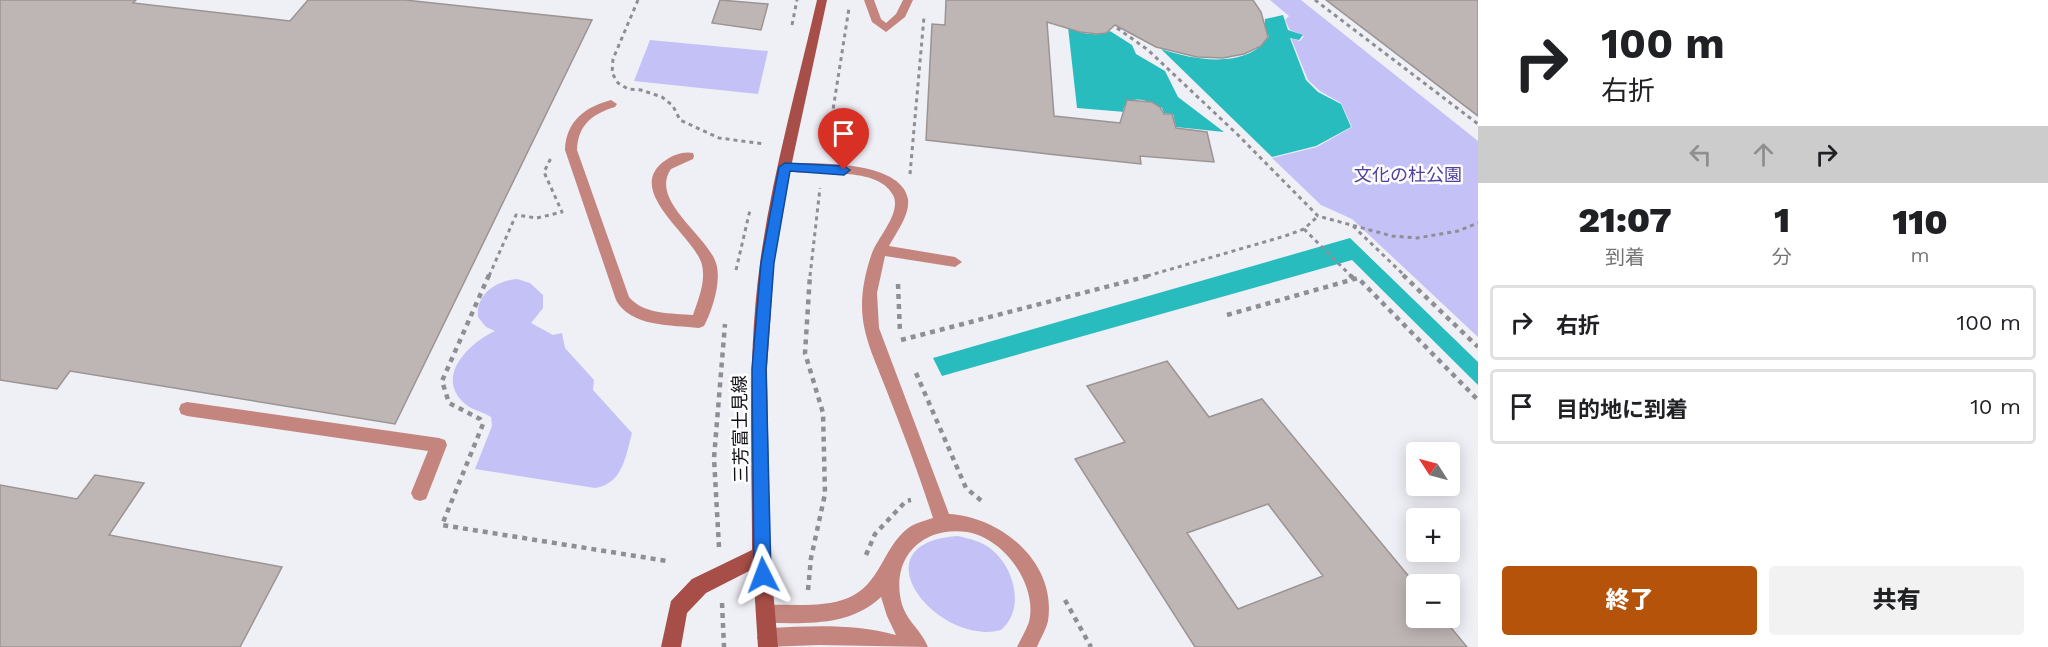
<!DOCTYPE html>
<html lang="ja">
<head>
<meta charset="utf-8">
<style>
	body { margin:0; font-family:"Work Sans","Noto Sans JP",sans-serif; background:#f2f2f2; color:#202124; height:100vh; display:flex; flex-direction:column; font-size:22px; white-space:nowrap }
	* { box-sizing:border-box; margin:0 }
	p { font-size:20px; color:#757577 }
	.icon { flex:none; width:33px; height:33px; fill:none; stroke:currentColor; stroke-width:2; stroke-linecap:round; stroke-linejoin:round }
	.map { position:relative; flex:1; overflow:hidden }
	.side { display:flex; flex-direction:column; background:#fff; width:570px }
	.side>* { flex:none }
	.banner { background:#fff; color:#202124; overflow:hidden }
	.needle { width:39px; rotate:306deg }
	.tools { position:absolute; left:1406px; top:442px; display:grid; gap:12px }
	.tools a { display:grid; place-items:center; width:54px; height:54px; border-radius:6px; background:#fff; box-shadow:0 3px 15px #0003; font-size:30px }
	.pin { position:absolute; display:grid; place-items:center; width:51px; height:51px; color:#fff; margin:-62px -26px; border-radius:50% 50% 50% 0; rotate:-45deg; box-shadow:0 0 6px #0007 }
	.pin .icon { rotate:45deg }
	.me { position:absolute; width:66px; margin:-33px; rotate:357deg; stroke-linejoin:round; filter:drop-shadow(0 0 4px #0008) }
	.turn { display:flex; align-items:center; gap:21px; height:126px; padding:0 24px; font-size:27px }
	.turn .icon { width:78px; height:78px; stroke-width:2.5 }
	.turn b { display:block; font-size:42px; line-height:51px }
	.lanes { display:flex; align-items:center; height:57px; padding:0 24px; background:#0003; justify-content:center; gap:30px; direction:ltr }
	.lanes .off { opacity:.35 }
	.eta { display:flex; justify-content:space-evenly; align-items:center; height:102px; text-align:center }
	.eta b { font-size:36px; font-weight:800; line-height:42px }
	.primary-button { display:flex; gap:12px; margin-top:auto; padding:12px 24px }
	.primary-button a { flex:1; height:69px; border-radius:6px; background:#b45309; color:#fff; font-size:24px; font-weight:800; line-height:69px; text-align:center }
	.primary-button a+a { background:#f2f2f2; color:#202124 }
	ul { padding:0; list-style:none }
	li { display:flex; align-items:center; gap:18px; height:75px; margin:0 12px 9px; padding:0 12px; border:3px solid #e0e0e0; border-radius:6px }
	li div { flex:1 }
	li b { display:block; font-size:22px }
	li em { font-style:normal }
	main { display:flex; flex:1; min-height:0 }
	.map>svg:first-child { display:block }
	.green { fill:#c4c1f7 }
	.water { fill:#29bcbf }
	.building { fill:#beb6b4; stroke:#9c9493; stroke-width:1.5; fill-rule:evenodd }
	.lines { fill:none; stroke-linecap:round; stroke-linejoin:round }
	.path-far1 { stroke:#8e8e93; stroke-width:3; stroke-dasharray:4 4; stroke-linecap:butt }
	.path { stroke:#8e8e93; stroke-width:4.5; stroke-dasharray:5 5; stroke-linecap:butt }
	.lane { fill:#c4857e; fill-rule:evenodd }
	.secondary { fill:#a84e48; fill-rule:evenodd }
	.route { fill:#1a73e8; stroke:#114b97; stroke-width:1.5 }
	.labels { text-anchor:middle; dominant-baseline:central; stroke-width:5; stroke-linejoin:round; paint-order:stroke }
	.park-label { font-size:18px; fill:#52409d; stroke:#fdfdfe }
	.street-label { font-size:18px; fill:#0f0f12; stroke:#fdfdfe }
</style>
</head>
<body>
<main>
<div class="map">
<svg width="1478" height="647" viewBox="0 0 1478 647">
	<rect width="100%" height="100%" fill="#efeff6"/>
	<path class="green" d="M1270,0H1301L1478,141V337L1352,219L1321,205L1272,158L1317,147L1352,127L1341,103L1320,91L1308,80L1291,38L1300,41L1304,36L1290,30L1285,20L1289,16Z
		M650,40L768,51L758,94L634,81Z
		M517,279L530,283L543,295V308L531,323L553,335L562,333L565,348L594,380L593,390L632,433C626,455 623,484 595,488L475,469L492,426L491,417C482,411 470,410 462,401C436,374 471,342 495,331L486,327L478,317C476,294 496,281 517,279Z
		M958,536C970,539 981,541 991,549C1014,567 1026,609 1001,630C937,647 854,543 958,536Z"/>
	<path class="water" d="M1283,15L1288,30L1303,35L1299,40L1290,38L1306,80L1318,92L1341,104L1351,127L1316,146L1272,157L1161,49C1193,60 1248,70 1269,36L1264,34L1265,19Z
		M1068,27C1078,34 1099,37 1110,31L1132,45L1136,54L1165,71L1178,97L1224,132L1176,127L1173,114L1164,113L1162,108C1150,101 1130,92 1123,110L1125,112L1077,108Z
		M1350,238L1478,362V385L1352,260L942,376L933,358Z"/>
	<path class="building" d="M0,0H136L133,3L290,21L308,0H405L592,20L395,424L70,371L57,389L0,380Z
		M720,0L768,4L761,30L712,23Z
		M946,0H1253L1261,12L1268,37L1261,46L1244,54L1223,58L1197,57L1156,47L1115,25L1106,33L1097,34L1080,32L1047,22L1054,116L1120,123L1127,100L1152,102L1160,107L1164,114H1172L1176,128L1207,132L1214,162L1140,156L1141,164L1057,155L926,140L932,24L945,25Z
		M1326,0H1478V116Z
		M1167,361L1209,417L1262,399L1416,585V618H1443L1467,647H1195L1075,459L1125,442L1087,386ZM1268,504L1323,576L1238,609L1187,533Z
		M95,475L144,483L109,535L282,567L240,647H0V485L77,499Z"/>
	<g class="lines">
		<path class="path-far1" d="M638,0L613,59L612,73L618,83L628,89L641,90L662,97L673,106L680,120L719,138L765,144
			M1315,0L1478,124
			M792,25L797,0
			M1117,28L1148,50L1237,134L1318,216L1392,236L1417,238L1458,231L1478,223
			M827,148L849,8
			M910,174L924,17
			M1353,226L1405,276
			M1304,229L1351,276
			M736,270L750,210
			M489,276L516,215L537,218L562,212L544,172L551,158
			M810,276L820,188
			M1147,276L1285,236L1304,229L1318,216"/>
		<path class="path" d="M489,275L442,381L449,403L480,419L483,424L442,525L667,561
			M1350,275L1354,279
			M1403,275L1478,347
			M898,284L900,333
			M1227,315L1358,278L1478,400
			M901,340L1152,275
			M916,373L966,488L984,503
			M719,547L714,458L725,324
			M866,555L875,534L906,501L911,500
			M808,590L811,558L825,494L823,413L805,353L810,275
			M1065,600L1091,647
			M722,603L724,647"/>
		<path class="lane" d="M864,0H874L881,19L886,23L896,14L903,0H913L905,17L886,32L872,22Z
			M611,100L617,104L615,107C592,114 578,125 577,150L629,297C644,315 672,313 693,315C698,300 706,282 702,265C696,237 621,190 666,160C673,155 684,151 693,153L694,156L693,159L671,169C649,200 707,235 716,263C722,281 712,311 704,326L699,328C672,325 630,327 616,300L565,150C566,121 585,107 611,100Z
			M785,163C815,163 901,160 908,199C910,215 896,233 889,246L955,257L962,262L955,267L885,256L877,293L879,328L949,514C1002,517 1057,563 1048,621C1046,630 1040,639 1037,647H1017C1021,639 1026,630 1029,622C1038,585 1004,538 967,532C926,526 894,553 900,595C903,620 920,627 928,647L819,645L765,647L760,645L757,638L760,631L767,628C810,626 854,623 896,635L887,616L881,597C849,627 807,623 765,623L758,621L756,614L758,607L765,605C792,604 823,608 848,598C880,585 883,548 907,529C914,523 924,521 933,518C919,474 903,432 886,389C876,362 862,336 862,306C862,288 866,270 872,253C878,237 902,212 893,195C876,163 809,178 780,170L779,167Z
			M187,402L439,438L445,440L447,445L426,499L420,501L414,499L411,493L428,451L187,416L181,414L179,409L181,404Z"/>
		<path class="secondary" d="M817,0H827L791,167L774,263L767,369L770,555L778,647H758L753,569L706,593L687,613L681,647H661L671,601L692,579L752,550C752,455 747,358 760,263C772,175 797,87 817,0Z"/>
	</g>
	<path class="route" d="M785,163L844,166L850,170L844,175L790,171L774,263L766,369L771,575L769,581L763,583L757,581L754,575L752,369L761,263L779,167Z"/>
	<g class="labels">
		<g class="park-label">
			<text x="1408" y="174">文化の杜公園</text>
		</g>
		<g class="street-label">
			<text transform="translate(740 429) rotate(-91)">三芳富士見線</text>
		</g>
	</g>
</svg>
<div class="tools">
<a><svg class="needle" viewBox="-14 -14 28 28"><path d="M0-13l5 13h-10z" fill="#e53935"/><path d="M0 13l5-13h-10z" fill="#757577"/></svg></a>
<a>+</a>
<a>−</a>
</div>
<div class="pin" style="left:844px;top:170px;background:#d93025"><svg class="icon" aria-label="arrive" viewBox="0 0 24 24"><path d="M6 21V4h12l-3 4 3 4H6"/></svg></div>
<svg class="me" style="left:763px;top:575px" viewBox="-20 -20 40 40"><path d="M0-17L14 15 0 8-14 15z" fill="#1a73e8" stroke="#fff" stroke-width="4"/></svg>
</div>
<section class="side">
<div class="banner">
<div class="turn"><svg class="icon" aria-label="right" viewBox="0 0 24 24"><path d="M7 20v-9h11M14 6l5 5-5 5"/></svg><div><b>100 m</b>右折</div></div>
<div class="lanes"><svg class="icon off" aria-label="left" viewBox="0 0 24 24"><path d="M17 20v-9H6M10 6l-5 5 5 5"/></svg><svg class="icon off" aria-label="ahead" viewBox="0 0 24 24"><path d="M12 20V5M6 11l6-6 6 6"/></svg><svg class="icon" aria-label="right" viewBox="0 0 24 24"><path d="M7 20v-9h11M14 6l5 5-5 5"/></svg></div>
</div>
<div class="eta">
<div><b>21:07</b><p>到着</p></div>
<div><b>1</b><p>分</p></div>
<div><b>110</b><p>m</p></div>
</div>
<ul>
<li><svg class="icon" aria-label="right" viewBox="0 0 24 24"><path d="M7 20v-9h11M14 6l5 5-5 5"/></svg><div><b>右折</b></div><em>100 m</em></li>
<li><svg class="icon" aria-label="arrive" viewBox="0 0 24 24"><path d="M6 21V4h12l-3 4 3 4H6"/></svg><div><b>目的地に到着</b></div><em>10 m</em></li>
</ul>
<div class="primary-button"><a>終了</a><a>共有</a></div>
</section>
</main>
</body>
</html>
